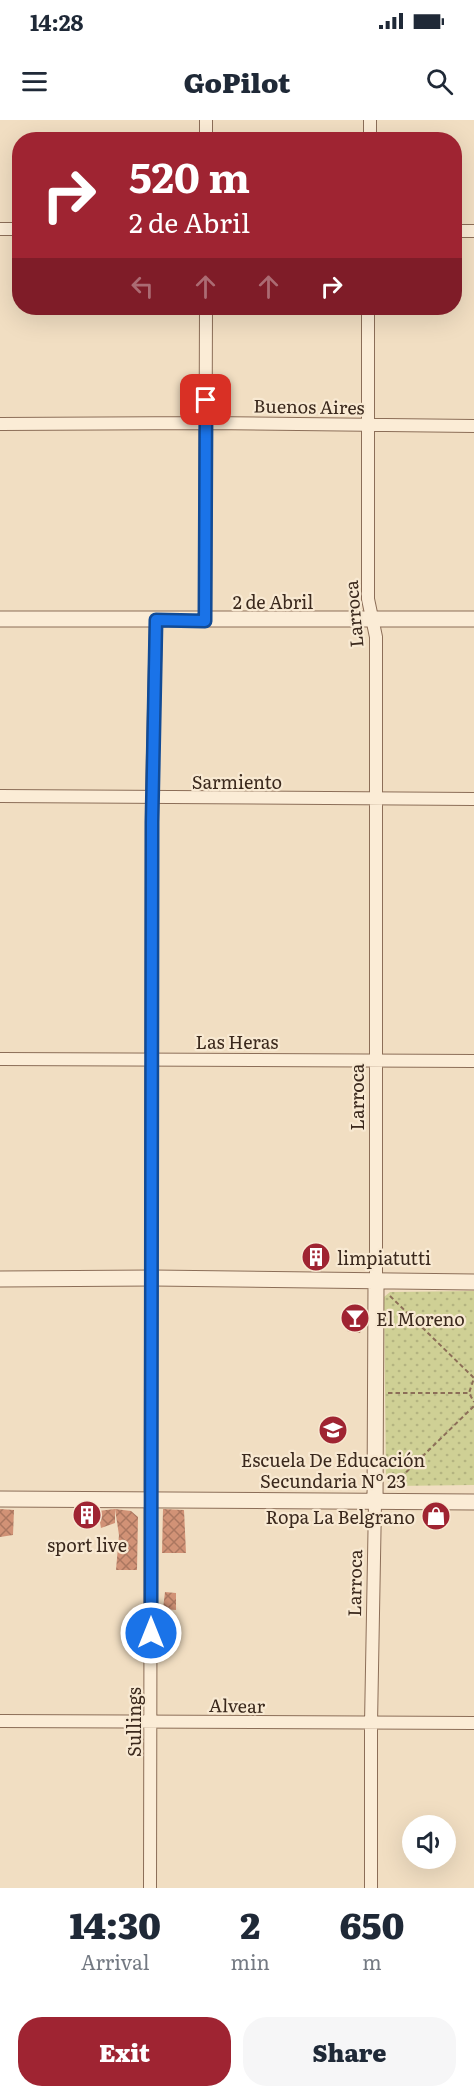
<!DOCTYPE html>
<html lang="en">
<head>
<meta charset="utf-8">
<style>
	body { margin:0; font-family:Literata,serif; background:#f6f6f7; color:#1f2937; height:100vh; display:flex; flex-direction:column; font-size:22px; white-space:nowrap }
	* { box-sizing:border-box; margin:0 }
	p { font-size:20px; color:#747a83 }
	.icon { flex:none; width:33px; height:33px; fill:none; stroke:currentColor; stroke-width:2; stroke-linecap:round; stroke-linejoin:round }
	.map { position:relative; height:1768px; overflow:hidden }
	.side { display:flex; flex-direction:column; background:#fff; flex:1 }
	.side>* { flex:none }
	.guide { position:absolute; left:12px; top:12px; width:450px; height:183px; border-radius:24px; box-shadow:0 6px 24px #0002; background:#9f2432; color:#fff; overflow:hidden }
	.controls { position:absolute; left:402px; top:1695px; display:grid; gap:12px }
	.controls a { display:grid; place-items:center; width:54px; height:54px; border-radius:50%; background:#fff; box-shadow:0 6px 24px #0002; font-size:30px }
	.pin { position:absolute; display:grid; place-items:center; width:51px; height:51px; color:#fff; margin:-26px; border-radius:12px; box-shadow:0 3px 9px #0006 }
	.me { position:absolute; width:66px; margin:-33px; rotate:0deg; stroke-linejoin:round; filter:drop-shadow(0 0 4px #0008) }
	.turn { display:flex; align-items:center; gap:21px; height:126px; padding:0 18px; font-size:27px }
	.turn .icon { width:78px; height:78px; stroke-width:2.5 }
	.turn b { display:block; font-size:42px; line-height:51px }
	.lanes { display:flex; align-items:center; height:57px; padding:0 18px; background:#0003; justify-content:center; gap:30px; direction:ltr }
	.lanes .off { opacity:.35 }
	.eta { display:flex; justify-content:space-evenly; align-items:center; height:102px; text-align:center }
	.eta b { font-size:36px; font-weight:800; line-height:42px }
	.button { display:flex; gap:12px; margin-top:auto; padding:12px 18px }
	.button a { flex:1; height:69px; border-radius:24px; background:#9f2432; color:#fff; font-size:24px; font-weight:800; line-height:69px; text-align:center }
	.button a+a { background:#f6f6f7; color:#1f2937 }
	.status { display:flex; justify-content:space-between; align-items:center; height:42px; padding:0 30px; background:#fff; direction:ltr }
	.status svg { height:16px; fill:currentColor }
	header { display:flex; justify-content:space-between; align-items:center; height:78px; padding:0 18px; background:#fff; font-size:27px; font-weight:800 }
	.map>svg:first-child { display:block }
	.park { fill:url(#park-dots) }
	.building { fill:url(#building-cross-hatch) }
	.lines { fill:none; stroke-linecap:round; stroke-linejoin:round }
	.minor-casing { stroke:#8c6e58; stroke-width:14 }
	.tertiary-casing { stroke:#8c6e58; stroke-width:17 }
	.path { stroke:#8c6e58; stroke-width:2; stroke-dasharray:4.5 3; stroke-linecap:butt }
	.minor { stroke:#fbecd6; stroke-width:12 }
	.tertiary { stroke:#fbecd6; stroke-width:15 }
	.route-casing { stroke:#114b97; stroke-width:15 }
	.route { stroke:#1a73e8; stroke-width:10 }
	.labels { text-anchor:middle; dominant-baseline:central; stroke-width:4.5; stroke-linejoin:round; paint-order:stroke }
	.street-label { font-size:18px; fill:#3b291d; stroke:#f8e9d2 }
	.poi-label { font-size:18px; fill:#3b291d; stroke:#f8e9d2; text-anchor:start }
</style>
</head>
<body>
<div class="status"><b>14:28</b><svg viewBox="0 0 49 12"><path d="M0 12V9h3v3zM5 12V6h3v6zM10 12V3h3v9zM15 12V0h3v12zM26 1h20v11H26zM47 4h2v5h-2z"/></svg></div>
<header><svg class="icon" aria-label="menu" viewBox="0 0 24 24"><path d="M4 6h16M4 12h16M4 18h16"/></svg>GoPilot<svg class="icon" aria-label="search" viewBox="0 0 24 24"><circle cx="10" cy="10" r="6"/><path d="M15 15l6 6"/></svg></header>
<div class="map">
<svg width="474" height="1768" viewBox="0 0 474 1768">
	<defs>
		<pattern id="park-dots" width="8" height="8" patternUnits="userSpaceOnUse" patternTransform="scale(1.5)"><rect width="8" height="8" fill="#cfd095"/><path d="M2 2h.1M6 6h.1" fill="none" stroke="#b3b380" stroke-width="1.8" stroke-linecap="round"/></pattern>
		<pattern id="building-cross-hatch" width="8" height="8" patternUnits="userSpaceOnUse" patternTransform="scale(1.5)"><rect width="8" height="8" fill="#d19276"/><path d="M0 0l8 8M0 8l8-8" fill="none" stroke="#ab7760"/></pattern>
	</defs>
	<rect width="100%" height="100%" fill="#f1dec2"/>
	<path class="park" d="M474,1171V1365L392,1366L386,1359L384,1177L390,1172Z"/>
	<path class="building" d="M322,1127L320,1146L310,1147L311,1128Z
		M345,1192L364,1193V1203L360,1213L347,1211Z
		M0,1389L14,1390L13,1415L0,1417Z
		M115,1389V1403L101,1408L98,1391Z
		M115,1389L131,1391L138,1397L137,1450H116L119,1415Z
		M163,1389L184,1390L186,1433H162Z
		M443,1389L445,1402L429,1403L428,1390Z
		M83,1390L98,1391L97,1400L83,1401Z
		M165,1472L176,1473V1490L163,1489Z"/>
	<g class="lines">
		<g class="minor-casing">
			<path id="minor" d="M206,0V20
				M370,20V0
				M0,109H20
				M454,111H474
				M368,188V479L376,517V1162
				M0,304L206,303L474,306
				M205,501L206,188
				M0,676L474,679
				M0,939L474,941
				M0,1601L474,1603
				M150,1768L152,678L156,500
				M371,1768V1604L375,1383"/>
		</g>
		<g class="tertiary-casing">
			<path id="tertiary" d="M0,499H474
				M0,1159L153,1158L474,1162
				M0,1379L474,1382
				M375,1383L376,1162"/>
		</g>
		<path class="path" d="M390,1176L474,1258L469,1273L474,1282
			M388,1273H469
			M390,1368L474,1286"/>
		<use href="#minor" class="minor"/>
		<use href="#tertiary" class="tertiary"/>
	</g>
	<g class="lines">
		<g class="route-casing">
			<path id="route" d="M151,1513L152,702L156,500L205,501L206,280"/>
		</g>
		<use href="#route" class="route"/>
	</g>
	<defs>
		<g id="building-disc" transform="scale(1.5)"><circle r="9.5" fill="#9f2432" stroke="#f8e9d2"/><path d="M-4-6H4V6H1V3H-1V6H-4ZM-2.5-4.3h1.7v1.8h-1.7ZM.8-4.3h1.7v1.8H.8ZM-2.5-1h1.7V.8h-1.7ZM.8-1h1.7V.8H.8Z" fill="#fff"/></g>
		<g id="bar-disc" transform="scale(1.5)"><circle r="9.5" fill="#9f2432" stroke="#f8e9d2"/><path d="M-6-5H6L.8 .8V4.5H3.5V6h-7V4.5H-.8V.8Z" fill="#fff"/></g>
		<g id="school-disc" transform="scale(1.5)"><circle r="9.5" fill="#9f2432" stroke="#f8e9d2"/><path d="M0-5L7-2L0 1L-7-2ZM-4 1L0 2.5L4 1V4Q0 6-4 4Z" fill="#fff"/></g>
		<g id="shop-disc" transform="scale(1.5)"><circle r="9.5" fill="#9f2432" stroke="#f8e9d2"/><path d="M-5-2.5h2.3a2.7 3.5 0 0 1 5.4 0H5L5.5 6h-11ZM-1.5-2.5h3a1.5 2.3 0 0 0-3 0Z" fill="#fff"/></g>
	</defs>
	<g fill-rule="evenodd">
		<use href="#building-disc" x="316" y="1137"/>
		<use href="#bar-disc" x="355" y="1198"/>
		<use href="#school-disc" x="333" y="1310"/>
		<use href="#building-disc" x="87" y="1395"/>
		<use href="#shop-disc" x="436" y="1396"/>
	</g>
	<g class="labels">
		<g class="street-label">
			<text transform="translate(309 286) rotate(1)">Buenos Aires</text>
			<text x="273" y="481">2 de Abril</text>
			<text transform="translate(353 494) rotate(-95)">Larroca</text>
			<text x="237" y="661">Sarmiento</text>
			<text x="237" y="921">Las Heras</text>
			<text transform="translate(356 977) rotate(-90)">Larroca</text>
			<text transform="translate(354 1463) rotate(-89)">Larroca</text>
			<text transform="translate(237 1585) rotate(1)">Alvear</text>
			<text transform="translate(133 1602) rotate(-90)">Sullings</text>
		</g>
		<g class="poi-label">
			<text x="337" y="1137">limpiatutti</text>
			<text x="376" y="1198">El Moreno</text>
			<text x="333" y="1339" text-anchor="middle">Escuela De Educación<tspan x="333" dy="21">Secundaria Nº 23</tspan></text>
			<text x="415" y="1396" text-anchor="end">Ropa La Belgrano</text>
			<text x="87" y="1424" text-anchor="middle">sport live</text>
		</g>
	</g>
</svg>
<div class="controls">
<a><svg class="icon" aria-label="sound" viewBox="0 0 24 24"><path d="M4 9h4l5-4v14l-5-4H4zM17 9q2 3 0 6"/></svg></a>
</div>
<div class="pin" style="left:206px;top:280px;background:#d93025"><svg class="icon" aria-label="arrive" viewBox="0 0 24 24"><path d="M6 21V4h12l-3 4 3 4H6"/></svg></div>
<svg class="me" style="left:151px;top:1513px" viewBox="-20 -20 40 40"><circle r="17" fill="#1a73e8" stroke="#fff" stroke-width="3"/><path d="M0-11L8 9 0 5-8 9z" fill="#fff"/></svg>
<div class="guide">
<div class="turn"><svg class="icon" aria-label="right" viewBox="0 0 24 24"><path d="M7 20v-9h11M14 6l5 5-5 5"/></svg><div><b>520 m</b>2 de Abril</div></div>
<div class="lanes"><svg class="icon off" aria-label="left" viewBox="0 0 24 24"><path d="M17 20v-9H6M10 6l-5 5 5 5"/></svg><svg class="icon off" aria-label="ahead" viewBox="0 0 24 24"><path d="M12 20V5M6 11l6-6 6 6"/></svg><svg class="icon off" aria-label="ahead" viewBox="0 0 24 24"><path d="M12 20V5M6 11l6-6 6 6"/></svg><svg class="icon" aria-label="right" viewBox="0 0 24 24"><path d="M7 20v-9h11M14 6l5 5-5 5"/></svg></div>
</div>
</div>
<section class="side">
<div class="eta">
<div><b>14:30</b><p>Arrival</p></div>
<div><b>2</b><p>min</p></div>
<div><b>650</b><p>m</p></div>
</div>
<div class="button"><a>Exit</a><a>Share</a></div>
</section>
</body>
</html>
